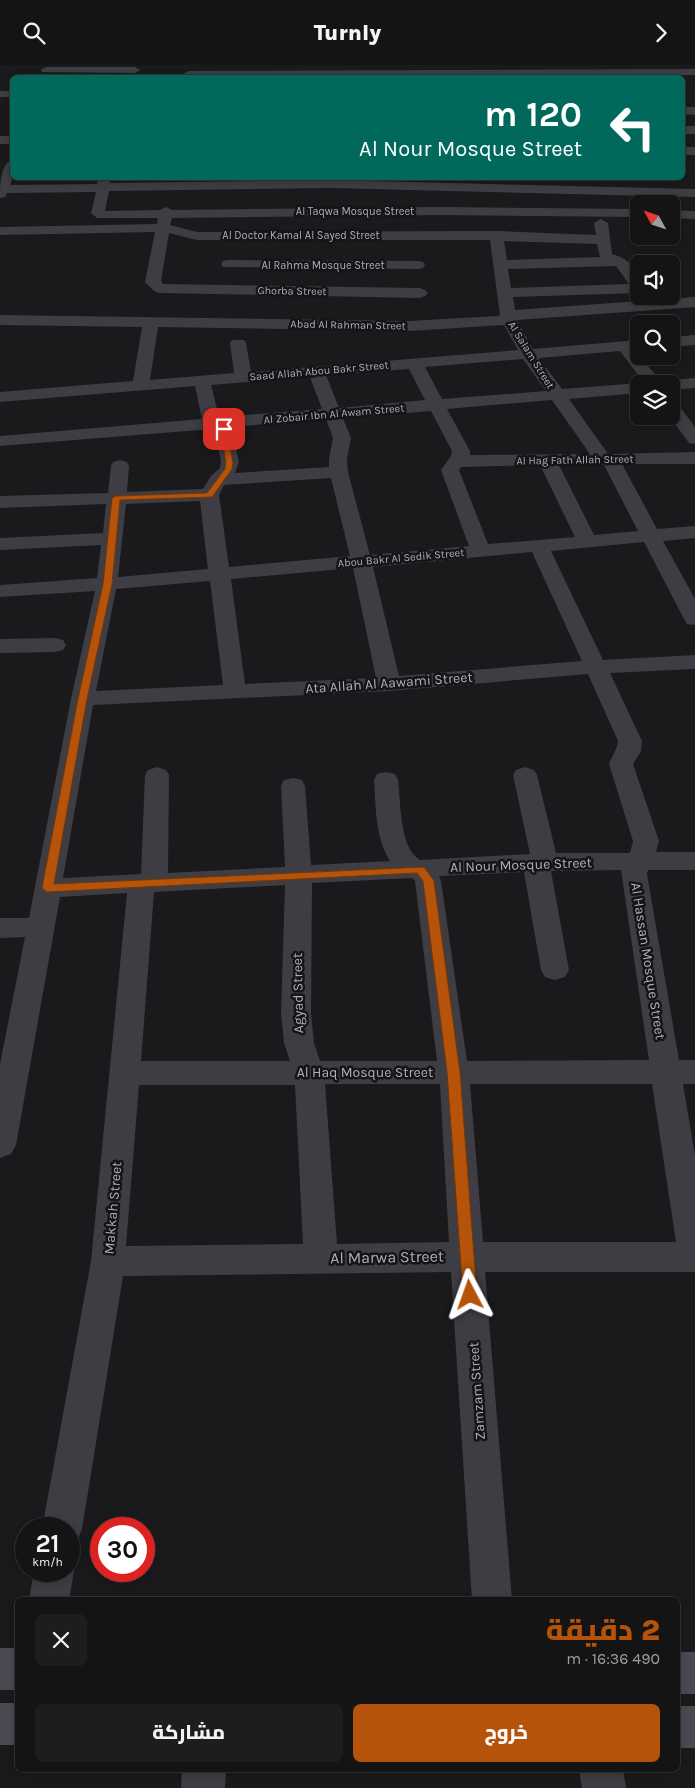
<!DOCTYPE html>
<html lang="ar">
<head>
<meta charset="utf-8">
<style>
	body { margin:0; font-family:Karla,Cairo,sans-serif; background:#1d1d1e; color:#f1f3f6; direction:rtl; height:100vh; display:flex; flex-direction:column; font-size:19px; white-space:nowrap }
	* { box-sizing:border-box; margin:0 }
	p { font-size:16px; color:#9d9ea0 }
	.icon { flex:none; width:28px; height:28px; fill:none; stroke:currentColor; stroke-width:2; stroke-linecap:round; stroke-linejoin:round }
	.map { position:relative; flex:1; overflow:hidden; direction:ltr }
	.drawer { position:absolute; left:15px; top:1532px; width:665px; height:175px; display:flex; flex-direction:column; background:#141415; border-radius:8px; box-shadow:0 2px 8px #0003,0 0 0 1px #333334; direction:rtl }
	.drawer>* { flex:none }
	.banner { position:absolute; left:10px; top:10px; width:675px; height:105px; border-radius:8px; box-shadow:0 2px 8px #0003,0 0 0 1px #333334; direction:rtl; background:#00695c; color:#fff; overflow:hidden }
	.needle { width:32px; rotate:310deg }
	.fabs { position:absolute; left:630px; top:130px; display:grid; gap:10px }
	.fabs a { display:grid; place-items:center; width:50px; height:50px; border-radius:8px; background:#141415; box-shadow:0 2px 8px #0003,0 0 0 1px #333334; font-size:25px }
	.speed { position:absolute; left:15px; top:1452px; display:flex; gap:10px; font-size:25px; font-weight:700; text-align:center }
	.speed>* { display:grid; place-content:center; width:65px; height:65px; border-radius:50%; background:#141415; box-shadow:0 2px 8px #0003,0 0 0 1px #333334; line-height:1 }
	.speed small { font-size:12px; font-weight:400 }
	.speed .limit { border:8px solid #d22; background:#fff; color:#111 }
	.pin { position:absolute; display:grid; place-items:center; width:42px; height:42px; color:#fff; margin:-21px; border-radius:10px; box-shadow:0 2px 8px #0006 }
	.me { position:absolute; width:55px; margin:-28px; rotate:356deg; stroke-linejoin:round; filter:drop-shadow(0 0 4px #0008) }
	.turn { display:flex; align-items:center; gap:18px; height:105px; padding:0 20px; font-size:22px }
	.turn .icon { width:65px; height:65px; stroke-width:2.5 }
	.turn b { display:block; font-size:35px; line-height:42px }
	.round { display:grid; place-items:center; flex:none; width:52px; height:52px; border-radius:8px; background:#1d1d1e }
	.headline { display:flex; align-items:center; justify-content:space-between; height:85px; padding:0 20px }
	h1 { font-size:30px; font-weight:800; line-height:38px; color:#b45309 }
	.cta { display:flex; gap:10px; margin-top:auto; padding:10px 20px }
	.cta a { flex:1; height:58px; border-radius:8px; background:#b45309; color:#fff; font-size:20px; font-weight:800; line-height:58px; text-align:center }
	.cta a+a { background:#1d1d1e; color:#f1f3f6 }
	header { display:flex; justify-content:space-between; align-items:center; height:65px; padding:0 20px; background:#141415; font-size:22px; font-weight:800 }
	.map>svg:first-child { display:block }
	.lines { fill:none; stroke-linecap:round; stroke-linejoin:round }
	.street { fill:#3d3d43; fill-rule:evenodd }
	.secondary { fill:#494a51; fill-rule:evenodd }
	.route { fill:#b45309; stroke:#753606 }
	.labels { text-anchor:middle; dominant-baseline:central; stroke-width:5; stroke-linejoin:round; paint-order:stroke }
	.far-street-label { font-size:11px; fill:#adafbb; stroke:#151517 }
	.street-label { font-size:14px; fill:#adafbb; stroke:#151517 }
	.near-street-label { font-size:16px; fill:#adafbb; stroke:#151517 }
</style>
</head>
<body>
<header><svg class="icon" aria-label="forward" viewBox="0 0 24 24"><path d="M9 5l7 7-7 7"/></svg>Turnly<svg class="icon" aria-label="search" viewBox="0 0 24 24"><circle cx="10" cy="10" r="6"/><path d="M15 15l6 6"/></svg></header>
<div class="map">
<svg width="695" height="1723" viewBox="0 0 695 1723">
	<rect width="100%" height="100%" fill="#1a1a1c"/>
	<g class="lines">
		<path class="street" d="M46,2H135L140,5L135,8L42,7L41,5Z
			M695,4V10L189,12L183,9L189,6Z
			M0,26H12V32H0Z
			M682,42H695V50L682,49Z
			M682,61H695V69H682Z
			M0,71H12V79H0Z
			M682,82H695V90H682Z
			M12,95L13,112L10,120L97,119L98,112H111L110,118L331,115L695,124V132L331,123L109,126L105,146L160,145L166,142L172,145L438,142L639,144V152L438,150L172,153L170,160L197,167L496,166L596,170L594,158L601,154L608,158L612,189C633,195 639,207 639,228L513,232L515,245L695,232V242L517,255L533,284L639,275V285H636L662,319H645L620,286L539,293L562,324L639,318L643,319H639V328L569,334L608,389L695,387V399H622L657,464L695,461V473L663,476L695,534V560L687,559L684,554L644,477L551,486L603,595L695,590V604L610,608L642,676L641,686L633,699L659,776L656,787H695V805H648L647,809L679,995H695V1019H683L695,1091V1207H485L512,1535H472L451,1207L123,1211L82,1464L76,1478L69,1481V1464H42L91,1196L127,828L60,832L16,1080L11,1089L0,1093V999L25,872L0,873V853H29L71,634L95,526L0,532V520L97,513L101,480L0,485V473L103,468L106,439L0,443V431L108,428L111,401L113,397L120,395L127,397L129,401L127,427L203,424L211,411L220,403L221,397L215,367L212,364L0,381V371L202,354L195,321L0,337V327L133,316L142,262L0,260V250L409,256L497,251L500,250L490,175H197L169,168L161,216L163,219L420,223L425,225L428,228L425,231L420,233L159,228L154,226L145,217L155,167L0,170V162L157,159L158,153H97L91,148L96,127L7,128L5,132L0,133C0,122 0,99 12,95ZM504,176L597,179L600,192L507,195ZM616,201L629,219L511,223L508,204ZM504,260L518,285L251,307L246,278L244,275H232L230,278L234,308L150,315L158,262L409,266ZM523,294L546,326L442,334L425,302ZM409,304L425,335L339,343L326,310ZM310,312L322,344L219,352L211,320ZM552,335L590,389L470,390V386L447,344ZM431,346L452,386L451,391L441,405L469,481L370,490L348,407L347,394L351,373L343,353ZM326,354L333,373L329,394V402L235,408L239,397L231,362ZM540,400L575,472L488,479L459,405L461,402ZM559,400H604L638,466L594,470ZM331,413L350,491L229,502L219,430L224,420ZM200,436L208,504L118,512L126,439ZM532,487L582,596L399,611L373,502ZM353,503L376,613L245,619L231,514ZM210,516L223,620L96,626L116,524ZM588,609L618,676C617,685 612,691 609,699L633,776L630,788H556L537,710L534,705L525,702L516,705L513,710L530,789L420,795C399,783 401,737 398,715L395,709L386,707L377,709L374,715C376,743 375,772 390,796L311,800L305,721L302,715L293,713L284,715L281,721L285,802L168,808L169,710L166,705L157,702L148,705L145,710L141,809L63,813L93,640L389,626ZM621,805L649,995L467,996L441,816L439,811L524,807L541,905L545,912L555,915L565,912L569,905L551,806ZM412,813L415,816L437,996H320L314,978L311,948L312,818ZM285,820L281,948L284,978L290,996H141L154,827ZM325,1019H440L449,1177L337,1179ZM470,1019H652L676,1177H483ZM139,1020H295L303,1179L126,1181Z
			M671,145L695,146V154L671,153Z
			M228,195L418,196L423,197L425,200L423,203L418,204L223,202L221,199L223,196Z
			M695,270V280L671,282V272Z
			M695,313V323L671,325V319H663L671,315Z
			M671,337L677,338L695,362V379L689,378L669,351H671Z
			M55,573L63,575L66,580L63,585L55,587L0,588V574Z
			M69,1493L74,1506L69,1535H29L34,1506H69Z
			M182,1705H226L225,1723H181Z
			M579,1705H623L626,1723H582Z"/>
		<path class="secondary" d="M0,1583H18V1625H0Z
			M678,1587H695V1629H678Z
			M0,1638H18V1680H0Z
			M678,1641H695V1683H678Z"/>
	</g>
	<path class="route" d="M224,362L227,364L233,398L232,404L212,432L120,435L112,519L87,634L54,819L424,802L434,816L460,1007L477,1230L475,1234L470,1236L465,1234L463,1230L447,1007L423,816L417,808L47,827L42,823L78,634L103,519L112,433L116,431L207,428L225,404L226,398L220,364Z"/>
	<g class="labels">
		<g class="far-street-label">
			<text x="355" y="146">Al Taqwa Mosque Street</text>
			<text x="301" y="170">Al Doctor Kamal Al Sayed Street</text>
			<text x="323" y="200">Al Rahma Mosque Street</text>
			<text transform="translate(292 226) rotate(1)">Ghorba Street</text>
			<text transform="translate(348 260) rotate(1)">Abad Al Rahman Street</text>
			<text transform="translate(531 290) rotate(58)">Al Salam Street</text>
			<text transform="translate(319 306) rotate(-5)">Saad Allah Abou Bakr Street</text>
			<text transform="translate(334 349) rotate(-5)">Al Zobair Ibn Al Awam Street</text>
			<text transform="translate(575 395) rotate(-1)">Al Hag Fath Allah Street</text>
			<text transform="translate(401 493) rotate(-5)">Abou Bakr Al Sedik Street</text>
		</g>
		<g class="street-label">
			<text transform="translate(389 618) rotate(-4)">Ata Allah Al Aawami Street</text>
			<text transform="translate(521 800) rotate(-2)">Al Nour Mosque Street</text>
			<text transform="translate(648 896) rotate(81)">Al Hassan Mosque Street</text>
			<text transform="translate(298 928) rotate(-91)">Agyad Street</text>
			<text x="365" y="1007">Al Haq Mosque Street</text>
			<text transform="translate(113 1143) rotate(-85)">Makkah Street</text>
			<text transform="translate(477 1326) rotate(-94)">Zamzam Street</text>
		</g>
		<g class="near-street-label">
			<text transform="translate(387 1192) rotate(-1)">Al Marwa Street</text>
		</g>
	</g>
</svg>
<div class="fabs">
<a><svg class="needle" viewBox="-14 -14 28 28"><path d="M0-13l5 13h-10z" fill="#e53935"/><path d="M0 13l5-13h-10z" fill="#9d9ea0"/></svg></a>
<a><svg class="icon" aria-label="sound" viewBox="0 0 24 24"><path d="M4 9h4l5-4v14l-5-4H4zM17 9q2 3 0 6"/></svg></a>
<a><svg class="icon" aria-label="search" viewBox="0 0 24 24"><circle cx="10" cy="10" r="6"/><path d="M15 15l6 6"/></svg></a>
<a><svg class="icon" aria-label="layers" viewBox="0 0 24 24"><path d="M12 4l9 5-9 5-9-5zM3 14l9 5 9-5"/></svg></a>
</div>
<div class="speed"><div>21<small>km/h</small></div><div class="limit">30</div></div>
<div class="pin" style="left:224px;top:364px;background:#d93025"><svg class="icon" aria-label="arrive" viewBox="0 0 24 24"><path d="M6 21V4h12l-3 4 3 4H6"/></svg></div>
<svg class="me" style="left:470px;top:1230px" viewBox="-20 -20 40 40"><path d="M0-17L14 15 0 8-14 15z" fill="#b45309" stroke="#fff" stroke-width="4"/></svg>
<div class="banner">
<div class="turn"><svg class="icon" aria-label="left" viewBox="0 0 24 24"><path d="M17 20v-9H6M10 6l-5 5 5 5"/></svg><div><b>120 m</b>Al Nour Mosque Street</div></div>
</div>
<section class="drawer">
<div class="headline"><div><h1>2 دقيقة</h1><p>490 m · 16:36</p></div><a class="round"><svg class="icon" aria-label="close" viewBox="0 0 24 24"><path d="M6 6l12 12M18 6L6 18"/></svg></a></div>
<div class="cta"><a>خروج</a><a>مشاركة</a></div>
</section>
</div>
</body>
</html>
